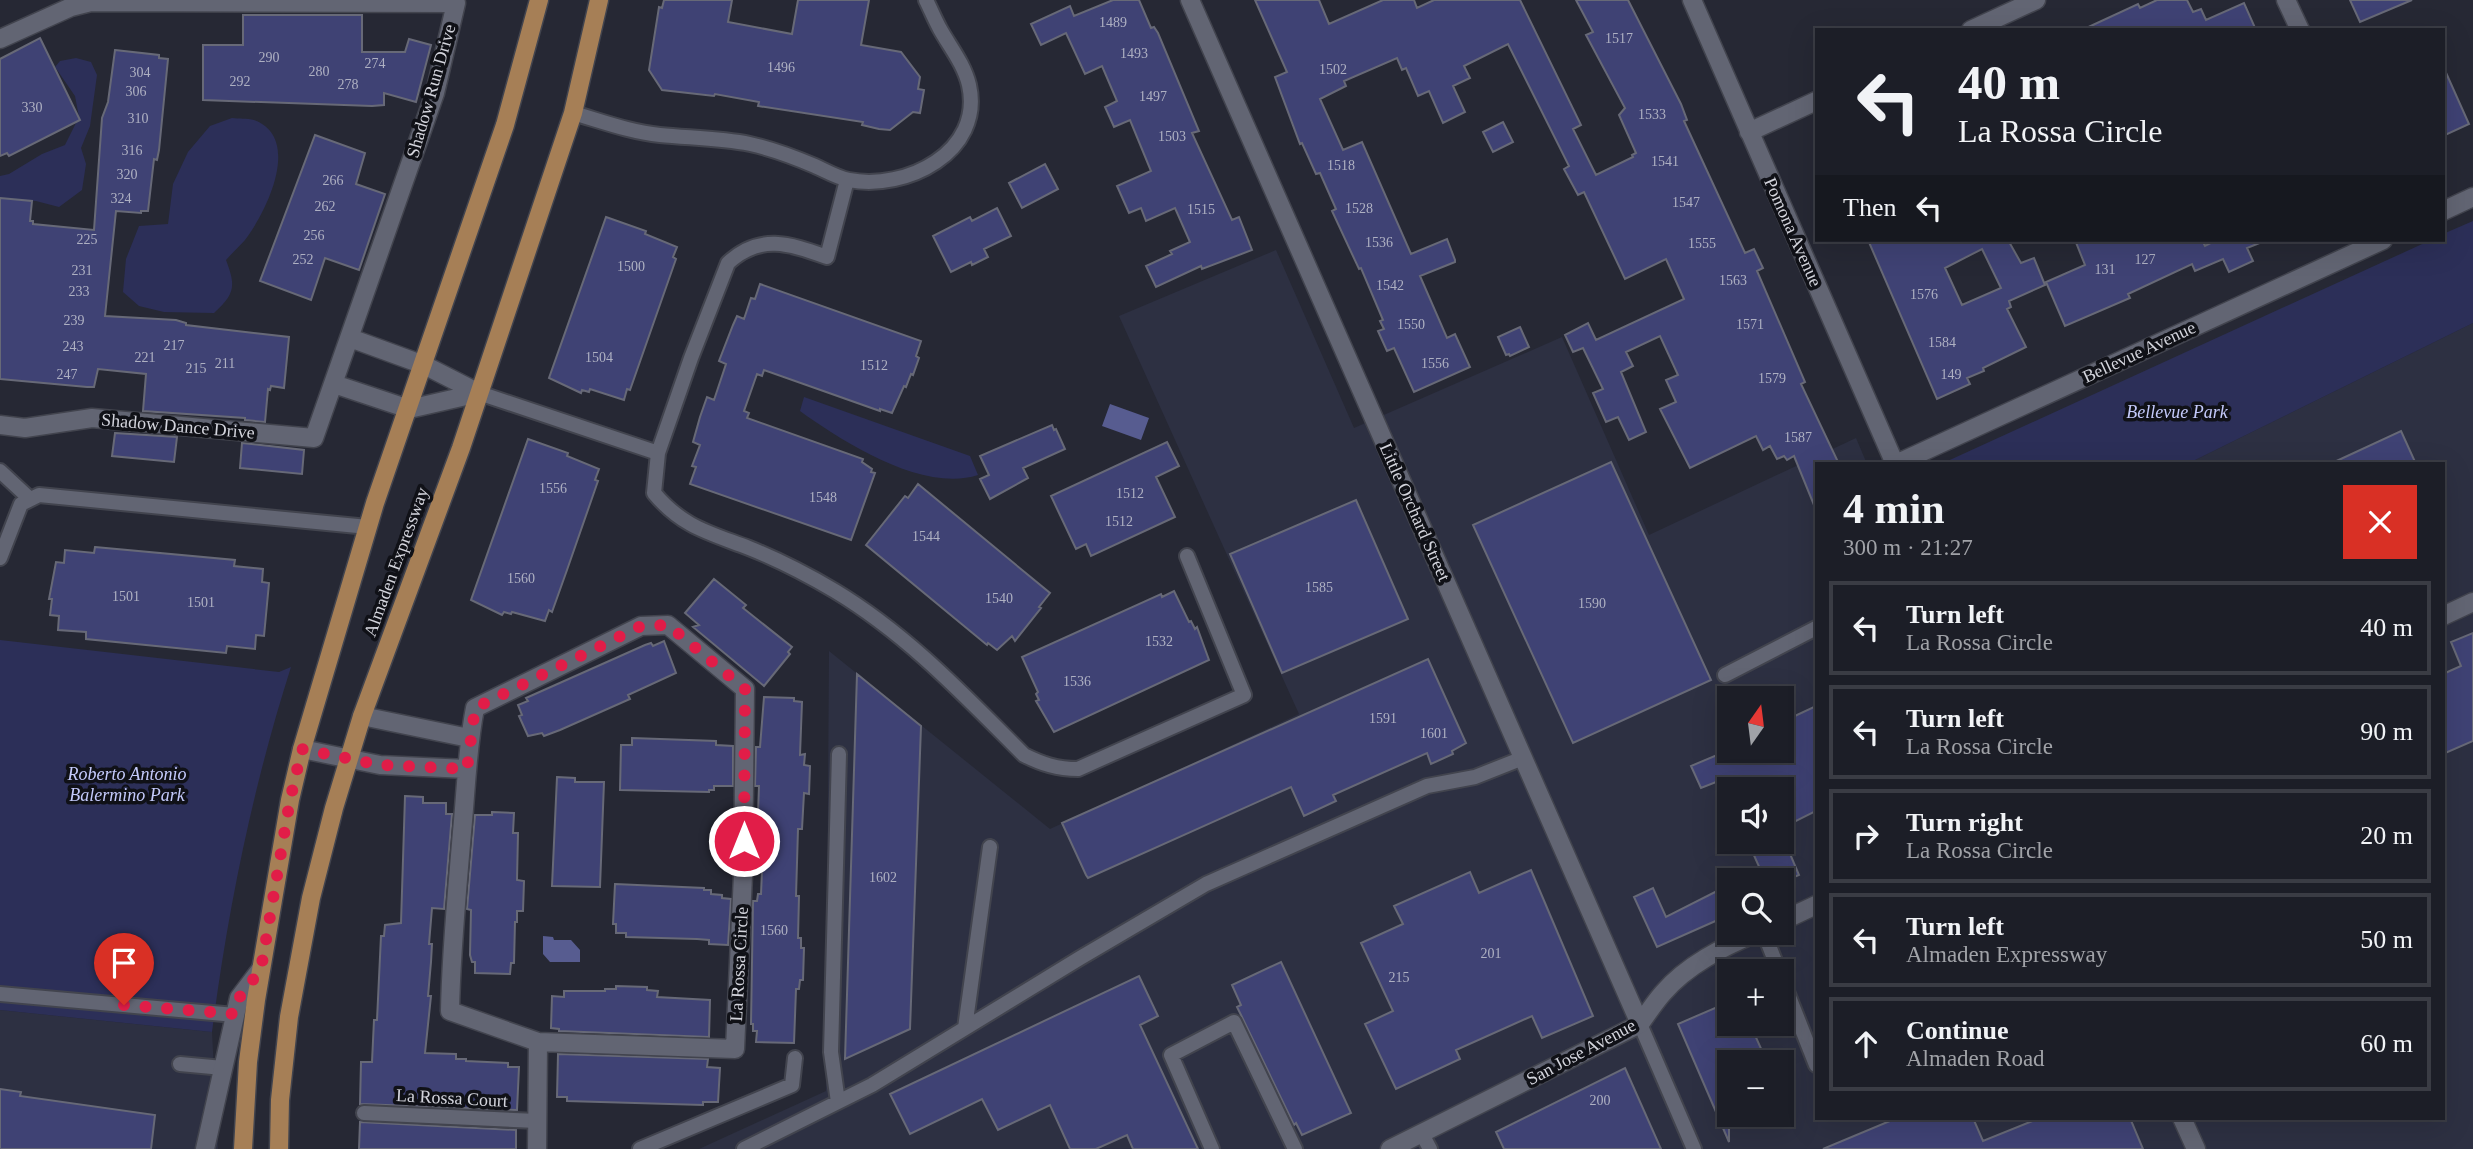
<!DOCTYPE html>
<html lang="en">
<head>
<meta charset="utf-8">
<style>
	body { margin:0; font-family:Georgia,serif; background:#25272f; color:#f1f3f6; height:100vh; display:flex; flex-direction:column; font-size:26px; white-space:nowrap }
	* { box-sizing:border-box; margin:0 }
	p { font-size:23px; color:#a0a2a7 }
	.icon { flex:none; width:38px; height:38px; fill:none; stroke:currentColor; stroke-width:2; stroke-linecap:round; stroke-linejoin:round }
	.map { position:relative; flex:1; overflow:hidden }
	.side { position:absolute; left:1815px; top:462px; width:630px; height:658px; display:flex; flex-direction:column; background:#1c1e27; border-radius:0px; box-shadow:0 7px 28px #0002,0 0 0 2px #3a3c44 }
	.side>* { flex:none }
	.banner { position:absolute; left:1815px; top:28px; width:630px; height:214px; border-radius:0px; box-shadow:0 7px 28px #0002,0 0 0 2px #3a3c44; background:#1c1e27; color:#f1f3f6; overflow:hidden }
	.needle { width:46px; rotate:14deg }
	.controls { position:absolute; left:1717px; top:686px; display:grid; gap:14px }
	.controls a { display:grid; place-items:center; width:77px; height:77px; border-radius:0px; background:#1c1e27; box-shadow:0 7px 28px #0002,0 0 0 2px #3a3c44; font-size:35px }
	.pin { position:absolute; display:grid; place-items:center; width:60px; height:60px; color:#fff; margin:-72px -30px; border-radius:50% 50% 50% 0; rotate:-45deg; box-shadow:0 0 7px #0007 }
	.pin .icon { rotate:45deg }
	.me { position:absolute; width:77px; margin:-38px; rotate:0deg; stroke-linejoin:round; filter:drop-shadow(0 0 5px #0008) }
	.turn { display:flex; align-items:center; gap:24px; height:147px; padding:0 28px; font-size:32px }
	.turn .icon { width:91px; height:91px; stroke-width:2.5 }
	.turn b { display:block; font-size:49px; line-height:60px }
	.then { display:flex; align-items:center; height:66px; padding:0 28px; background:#0003; gap:14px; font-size:26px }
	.round { display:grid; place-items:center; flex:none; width:74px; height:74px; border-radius:0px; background:#25272f }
	.headline { display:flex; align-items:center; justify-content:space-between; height:119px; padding:0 28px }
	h1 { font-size:42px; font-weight:800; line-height:52px }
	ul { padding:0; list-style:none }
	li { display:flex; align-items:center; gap:21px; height:94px; margin:0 14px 10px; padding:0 14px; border:4px solid #3a3c44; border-radius:0px }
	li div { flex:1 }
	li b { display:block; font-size:26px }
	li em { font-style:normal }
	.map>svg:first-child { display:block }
	.built { fill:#2d3042; fill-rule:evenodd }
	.green { fill:#2c2f58 }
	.water { fill:#575c90 }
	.building { fill:#3f4274; stroke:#676977; stroke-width:2; fill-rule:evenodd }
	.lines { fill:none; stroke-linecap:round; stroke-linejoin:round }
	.lane-casing { stroke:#42444e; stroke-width:18 }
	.street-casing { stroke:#42444e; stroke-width:21 }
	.secondary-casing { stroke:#42444e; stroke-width:21 }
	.primary-casing { stroke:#42444e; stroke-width:21 }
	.lane { stroke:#626573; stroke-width:14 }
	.street { stroke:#626573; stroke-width:18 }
	.secondary { stroke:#626573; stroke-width:18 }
	.primary { stroke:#a67f56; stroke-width:18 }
	.route { stroke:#e11d48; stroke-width:12; stroke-dasharray:0 21.6 }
	.labels { text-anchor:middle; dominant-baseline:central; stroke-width:7; stroke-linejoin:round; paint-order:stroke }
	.number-label { font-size:14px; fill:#aeb0c2 }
	.street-label { font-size:18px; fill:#d3d4dc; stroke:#101117 }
	.park-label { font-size:18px; font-style:italic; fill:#c4cafb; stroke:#101117 }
</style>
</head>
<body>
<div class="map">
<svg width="2473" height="1149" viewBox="0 0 2473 1149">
	<rect width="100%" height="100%" fill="#262834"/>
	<path class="built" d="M1276,250L1354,428L1562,337L1649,535L1856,438L1867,464H1816V1118H2443V464H2187L2473,323V1149H699L826,1091L829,651L1050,829L1299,714L1119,316ZM1729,698H1782V751H1729ZM1729,789H1782V842H1729ZM1729,880H1782V933H1729ZM1729,971H1782V1024H1729ZM1729,1062H1782V1115H1729Z
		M0,1010L212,1032L218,1149H0Z"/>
	<path class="green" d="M76,58L91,62L97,75L90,126L81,148L86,164L82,190L59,207L36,201L0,199V176L9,174L42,154L65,145L79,117L75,96L55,67L60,61Z
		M232,118C239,119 247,118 254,120C303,138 266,213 245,240C239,247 232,253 226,260C236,286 235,294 214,313L164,312L139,306L123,292L126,259L139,226L168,224L173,184L188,152L210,126Z
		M2473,221V323L2187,464H1941L2431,240H2443V234Z
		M804,397L970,456L978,475C923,493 843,442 800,411Z
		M0,640L279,672L291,667C253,786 228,908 212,1032L0,1010Z"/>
	<path class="water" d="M1110,404L1149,418L1141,440L1102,426Z
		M543,936L553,937L554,940H571L580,950V962H550L543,954Z"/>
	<path class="building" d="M664,0H732L728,22L792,34L798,0H869L861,45L901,52L920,77L918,89L924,90L920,113L913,112L890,130L879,129L862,125L863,122L758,106L759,102L715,94L714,96L662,90L649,70L659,7L662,8Z
		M1113,0H1139L1151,28L1154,27L1158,33L1199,131L1192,133L1232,220L1239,217L1252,250L1202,269L1201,266L1156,287L1146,266L1172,254L1170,251L1190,242L1175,208L1146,221L1141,208L1129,213L1117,186L1151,171L1130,120L1114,127L1105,107L1117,101L1102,66L1085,74L1066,33L1041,45L1031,24L1070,6L1074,16Z
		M1255,0H1319L1329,24L1383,0H1414L1417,8L1434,0H1520L1581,125L1573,129L1596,175L1633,157L1632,155L1636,153L1619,115L1625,108L1586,35L1593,32L1576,0H1628L1681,104L1687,120L1684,121L1745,253L1754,249L1763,268L1757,271L1805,382L1801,384L1839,464H1816V510L1794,456L1787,460L1784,456L1777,459L1770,446L1763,450L1756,436L1690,468L1660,409L1676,402L1666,380L1678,375L1660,336L1626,352L1633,366L1621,372L1646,432L1629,440L1618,417L1606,422L1593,393L1603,389L1583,348L1573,352L1565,335L1588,323L1596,340L1684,299L1666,259L1625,279L1584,192L1578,195L1564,169L1569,166L1508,44L1464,66L1470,78L1453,86L1465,112L1443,123L1429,91L1418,96L1406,68L1402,70L1397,58L1344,81L1346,86L1320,99L1343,150L1362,142L1411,254L1447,239L1455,260V262L1420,276L1447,338L1455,334L1470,367L1414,392L1394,348L1387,351L1378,331L1384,329L1380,321L1383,320L1361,268L1359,269L1332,211L1336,209L1320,173L1316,174L1302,143L1300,144L1275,77L1287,72Z
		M2157,0H2187L2193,12L2201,9L2206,20L2244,3L2256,30H2082L2138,4L2140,8Z
		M2350,0H2412L2360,22Z
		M243,15H362V52H405L409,39L431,45L416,102L384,93V105L372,106L203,100V45H243Z
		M40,38L80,120L9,156L7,153L0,156V59Z
		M115,50L159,55V58L168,59L159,150L157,160L154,159L148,211H141V213L116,211L105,316L176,320L186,323V325L289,337L284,388L271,386L270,390L268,389L265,422L245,420V418L143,411L146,374L98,369L94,387H87L0,379V198L32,201L30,221H33V224L94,230L102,118L108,102Z
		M2443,66L2469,124L2443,136Z
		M1503,122L1513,142L1493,152L1483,132Z
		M315,135L365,153L356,184L385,194L359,270L325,258L311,300L260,281Z
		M1045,164L1058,189L1022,208L1009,183Z
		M997,208L1011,236L984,249L988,257L972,265L971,262L951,272L933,236L970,217L972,221Z
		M606,217L646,231L645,234L677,247L673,257L676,259L630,390L627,389L624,400L590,389L589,392L582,390L581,393L549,378Z
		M1868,240H2008L2021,263L2034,258L2045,285L2009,301L2011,307L2007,309L2026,347L1983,368L1984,371L1967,378L1970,384L1937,399ZM1982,249L2001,288L1962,305L1945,268Z
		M2075,240H2202L2205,246L2215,241V240H2267L2247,248L2253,261L2229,272L2223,259L2195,271L2192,264L2128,294L2130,298L2065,326L2046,282L2085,265Z
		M760,284L921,341L916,356L919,358L913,375L911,374L906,387L904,386L892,413L880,409V411L764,370L762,376L757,374L744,411L749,413L747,418L863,459L862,462L872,469L871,472L875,473L851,540L690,484L696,467L692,466L700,445L693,442L700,417L707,397L714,400L726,364L719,361L733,325L737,316L744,319L751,298L755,299Z
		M1520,327L1529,347L1510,356L1509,354L1506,355L1498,337Z
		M1052,425L1054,430L1056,429L1065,449L1023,468L1028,478L990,499L980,479L989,475L980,456Z
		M2401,431L2416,464H2330Z
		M115,433L177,437L174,462L112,456Z
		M528,439L568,453L567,456L599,469L595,480L598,481L567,570L552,612L549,610L545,621L512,612L511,614L504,612L502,615L471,600Z
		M1167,442L1179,466L1156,477L1175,517L1091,556L1086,544L1076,549L1051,496Z
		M242,443L304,450L302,474L240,468Z
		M1611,462L1711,680L1573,743L1473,525Z
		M918,484L1050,593L1039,607L1041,608L1015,641L1012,636L997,650L988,643L987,645L866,545L905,496L908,498Z
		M1356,500L1408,619L1282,673L1230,554Z
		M95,547L235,560L234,566L263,569L262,582L269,583L264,636L256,635L255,649L227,646L226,653L86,639V632L58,630L59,616L50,615L52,599H49L56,562L64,563L65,550L94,553Z
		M714,579L746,605L743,608L792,647L788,652L790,654L764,686L693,627L699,625L685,613Z
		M1174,591L1189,622L1191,621L1195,629L1197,627L1209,660L1054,732L1036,701L1039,700L1036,694L1038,692L1022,657L1161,594L1162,597Z
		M2473,633V741L2443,754V674L2461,666L2451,642Z
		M664,641L676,673L628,695L630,699L560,730L544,736L542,733L528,736L519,716L522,715L518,705L528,701L526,698L645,645L651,643L653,646Z
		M1428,659L1466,743L1452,751L1453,754L1431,764L1427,753L1333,795L1336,801L1304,816L1291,787L1088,878L1086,875L1062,823Z
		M857,674L921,726L910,1029L845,1059Z
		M764,697L794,698V701L802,702L800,755L805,754L804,765L810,766L809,794L804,793L802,829H798L796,896H799L798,938H801V948H804L803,980H800L799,989H796L794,1043L756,1042L757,1031H753V1024H751L753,901H757L758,894H761L763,848H759V841H757L759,786H755L756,747H760Z
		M1816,706V811L1782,828V789H1725L1721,780L1701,788L1691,766L1729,750L1782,751V722Z
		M632,738L716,741V745L733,746V786H714V790H709V792L620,790L621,745H632Z
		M557,777L575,778V782H604L600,887L552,886Z
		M405,796L423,797V803H446V814H452L444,909L432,908L429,944H432L431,962L428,996H431L425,1053L456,1054V1059H466V1061L508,1063V1067H519L517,1110L360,1104L361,1062H372L374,1020H377L381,936H384L385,925L401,923Z
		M492,812L514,813L513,833H518L517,880L524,881L523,911H517V922H515L514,963H511L510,974L475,973V962H472L470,955L471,910L467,909L475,815H492Z
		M1748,842H1785L1799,875L1787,880H1765Z
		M1531,870L1593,1016L1542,1038L1532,1016L1456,1050L1460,1059L1396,1089L1365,1024L1393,1011L1361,943L1403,924L1394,906L1470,872L1479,893Z
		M615,884L704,888V890H711V894L722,895V898L731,899L728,945L709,944V940L697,939L626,937V933H616V924H613Z
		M1729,885V915L1657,947L1634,897L1653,888L1666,917Z
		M1281,962L1351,1113L1302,1135L1296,1123L1294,1125L1241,1015L1237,1007L1241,1005L1232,985Z
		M1139,976L1158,1016L1140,1025L1198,1149H1133L1127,1135L1096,1149H1070L1050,1105L998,1130L982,1099L910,1134L890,1094Z
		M616,986L647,987V990L658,991L657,997L710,1000L709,1037L559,1031V1029L551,1028L552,996L564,997V991H605V989H616Z
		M1729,1002V1024H1750L1767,1062H1729V1142L1678,1024Z
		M558,1054L708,1059L707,1067L720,1068L718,1102H703V1105L567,1101V1097H557Z
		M1625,1068L1661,1149H1504L1496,1132Z
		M0,1089L21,1092L20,1096L155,1115L151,1149H0Z
		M1897,1118H1973L1983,1141L2040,1118H2130L2143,1149H1823Z
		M360,1122L516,1130V1149H359Z"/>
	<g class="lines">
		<g class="lane-casing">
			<path id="lane" d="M573,113C601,121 630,132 660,135C690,138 720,138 750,144C773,149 794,157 815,166C826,171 838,178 849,180C906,191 984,152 969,85C964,64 950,47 940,29C935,20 931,10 926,0
				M847,180L827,257C790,244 760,233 728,263L691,358L658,453L654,493C682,527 710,533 749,548C779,560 808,575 835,591C908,635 964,695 1024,755C1042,764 1057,769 1078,769L1244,695L1187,556
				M479,393L658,453
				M0,471L29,498
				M0,558L21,504L39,495L368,527
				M1725,675L1816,628
				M1764,933L1779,971
				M1782,979L1816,1065
				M0,994L235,1015
				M1640,1024L1694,1149
				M965,1028L990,847
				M180,1064L223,1068
				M838,1102L831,1052L839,754
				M364,1113L537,1121
				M1422,1134L1430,1149
				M640,1149L792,1085L795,1058
				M744,1149L872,1085L1080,958L1206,884L1427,786L1475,777L1523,758
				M1212,1149L1171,1055L1234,1022L1295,1149"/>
		</g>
		<g class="street-casing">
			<path id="street" d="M1190,0L1640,1024
				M1692,0L1895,464
				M2286,0L2300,30
				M1971,30L2036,0
				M0,39L71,7L91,2L456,3L435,93L314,438L92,418L25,428L0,425
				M1749,132L1816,101
				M2443,211L2473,197
				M350,338L424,365L479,393
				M334,384L409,409L479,393
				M1896,464L2383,240
				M2443,616L2473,602
				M668,625L745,689L743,875L735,1049L538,1042L450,1011C451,952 457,892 462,832C466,791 467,749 475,708L641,626Z
				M362,716L469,738
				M302,749L380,765L467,769
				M1782,921L1816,905
				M2182,1118L2196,1149
				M537,1149L538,1042
				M1390,1149L1640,1024C1647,1014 1655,1002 1663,993C1687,965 1723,947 1756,933"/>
		</g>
		<g class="secondary-casing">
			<path id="secondary" d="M205,1149L239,998L261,969"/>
		</g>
		<g class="primary-casing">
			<path id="primary" d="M243,1149L248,1062L256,1000L290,800L302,749L375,503L505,125L539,0
				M279,1149L280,1100L289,1017L311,898L334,808L362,716L461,448L573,113L599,0"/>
		</g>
		<use href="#lane" class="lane"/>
		<use href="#street" class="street"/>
		<use href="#secondary" class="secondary"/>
		<use href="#primary" class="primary"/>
	</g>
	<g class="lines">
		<path class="route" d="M124,1005L235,1014L239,998L261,969L290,800L302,749L380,765L467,769L475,708L641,626L668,625L745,689L744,841"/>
	</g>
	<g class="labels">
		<g class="number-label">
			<text x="1113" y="22">1489</text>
			<text x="1619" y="38">1517</text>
			<text x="1134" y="53">1493</text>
			<text x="269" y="57">290</text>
			<text x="375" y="63">274</text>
			<text x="781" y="67">1496</text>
			<text x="1333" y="69">1502</text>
			<text x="319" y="71">280</text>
			<text x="140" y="72">304</text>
			<text x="240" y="81">292</text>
			<text x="348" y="84">278</text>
			<text x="136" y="91">306</text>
			<text x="1153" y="96">1497</text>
			<text x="32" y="107">330</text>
			<text x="1652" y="114">1533</text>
			<text x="138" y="118">310</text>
			<text x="1172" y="136">1503</text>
			<text x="132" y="150">316</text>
			<text x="1665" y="161">1541</text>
			<text x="1341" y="165">1518</text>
			<text x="127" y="174">320</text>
			<text x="333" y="180">266</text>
			<text x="121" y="198">324</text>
			<text x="1686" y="202">1547</text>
			<text x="325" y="206">262</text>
			<text x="1359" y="208">1528</text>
			<text x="1201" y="209">1515</text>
			<text x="314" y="235">256</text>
			<text x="87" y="239">225</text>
			<text x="1379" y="242">1536</text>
			<text x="1702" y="243">1555</text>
			<text x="303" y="259">252</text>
			<text x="2145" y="259">127</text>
			<text x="631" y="266">1500</text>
			<text x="2105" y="269">131</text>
			<text x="82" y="270">231</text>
			<text x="1733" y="280">1563</text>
			<text x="1390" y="285">1542</text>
			<text x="79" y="291">233</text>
			<text x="1924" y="294">1576</text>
			<text x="74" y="320">239</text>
			<text x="1411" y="324">1550</text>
			<text x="1750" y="324">1571</text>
			<text x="1942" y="342">1584</text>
			<text x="174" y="345">217</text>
			<text x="73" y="346">243</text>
			<text x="145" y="357">221</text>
			<text x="599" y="357">1504</text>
			<text x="225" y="363">211</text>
			<text x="1435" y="363">1556</text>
			<text x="874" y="365">1512</text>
			<text x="196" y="368">215</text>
			<text x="67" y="374">247</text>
			<text x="1951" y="374">149</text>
			<text x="1772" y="378">1579</text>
			<text x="1798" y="437">1587</text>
			<text x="553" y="488">1556</text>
			<text x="1130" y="493">1512</text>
			<text x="823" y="497">1548</text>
			<text x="1119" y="521">1512</text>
			<text x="926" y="536">1544</text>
			<text x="521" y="578">1560</text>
			<text x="1319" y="587">1585</text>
			<text x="126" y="596">1501</text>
			<text x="999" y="598">1540</text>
			<text x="201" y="602">1501</text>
			<text x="1592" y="603">1590</text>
			<text x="1159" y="641">1532</text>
			<text x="1077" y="681">1536</text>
			<text x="1383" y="718">1591</text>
			<text x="1434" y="733">1601</text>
			<text x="883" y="877">1602</text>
			<text x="774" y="930">1560</text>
			<text x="1491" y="953">201</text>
			<text x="1399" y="977">215</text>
			<text x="1600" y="1100">200</text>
		</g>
		<g class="street-label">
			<text transform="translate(431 91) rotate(-74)">Shadow Run Drive</text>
			<text transform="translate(1793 232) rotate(66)">Pomona Avenue</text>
			<text transform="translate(2139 352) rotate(-25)">Bellevue Avenue</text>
			<text transform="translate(178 426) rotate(5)">Shadow Dance Drive</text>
			<text transform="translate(1415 512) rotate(66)">Little Orchard Street</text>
			<text transform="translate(396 562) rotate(-70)">Almaden Expressway</text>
			<text transform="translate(739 964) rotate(-87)">La Rossa Circle</text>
			<text transform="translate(1581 1052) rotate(-28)">San Jose Avenue</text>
			<text transform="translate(452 1098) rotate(3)">La Rossa Court</text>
		</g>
		<g class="park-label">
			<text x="2177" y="412">Bellevue Park</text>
			<text x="127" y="774">Roberto Antonio<tspan x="127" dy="21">Balermino Park</tspan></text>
		</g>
	</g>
</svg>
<div class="controls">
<a><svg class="needle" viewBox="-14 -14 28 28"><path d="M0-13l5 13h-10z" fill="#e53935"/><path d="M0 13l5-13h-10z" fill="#a0a2a7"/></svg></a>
<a><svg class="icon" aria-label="sound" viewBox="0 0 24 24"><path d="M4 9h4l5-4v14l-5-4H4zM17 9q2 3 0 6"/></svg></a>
<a><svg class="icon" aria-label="search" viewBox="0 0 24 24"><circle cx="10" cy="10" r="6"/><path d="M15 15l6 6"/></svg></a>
<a>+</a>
<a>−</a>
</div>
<div class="pin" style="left:124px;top:1005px;background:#d93025"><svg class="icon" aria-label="arrive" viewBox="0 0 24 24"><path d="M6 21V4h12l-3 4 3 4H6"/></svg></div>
<svg class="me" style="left:744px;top:841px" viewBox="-20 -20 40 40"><circle r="17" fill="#e11d48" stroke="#fff" stroke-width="3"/><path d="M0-11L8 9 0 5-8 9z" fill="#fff"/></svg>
<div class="banner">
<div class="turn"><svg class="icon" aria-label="left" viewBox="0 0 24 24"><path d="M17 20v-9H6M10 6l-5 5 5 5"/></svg><div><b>40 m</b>La Rossa Circle</div></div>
<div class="then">Then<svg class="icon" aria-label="left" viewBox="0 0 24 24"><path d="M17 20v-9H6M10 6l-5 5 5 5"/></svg></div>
</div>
<section class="side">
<div class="headline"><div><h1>4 min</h1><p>300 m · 21:27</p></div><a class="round" style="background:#d93025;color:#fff"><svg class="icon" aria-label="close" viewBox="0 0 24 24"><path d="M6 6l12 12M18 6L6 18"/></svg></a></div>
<ul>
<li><svg class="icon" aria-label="left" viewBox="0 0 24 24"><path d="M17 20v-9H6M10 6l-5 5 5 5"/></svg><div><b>Turn left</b><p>La Rossa Circle</p></div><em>40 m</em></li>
<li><svg class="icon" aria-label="left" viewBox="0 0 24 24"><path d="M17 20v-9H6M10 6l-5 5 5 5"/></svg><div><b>Turn left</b><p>La Rossa Circle</p></div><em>90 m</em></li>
<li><svg class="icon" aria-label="right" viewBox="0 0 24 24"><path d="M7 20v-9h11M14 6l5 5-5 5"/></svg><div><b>Turn right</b><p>La Rossa Circle</p></div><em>20 m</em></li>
<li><svg class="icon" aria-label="left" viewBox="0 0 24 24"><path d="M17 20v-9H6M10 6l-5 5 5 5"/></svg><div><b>Turn left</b><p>Almaden Expressway</p></div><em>50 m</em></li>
<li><svg class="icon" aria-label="ahead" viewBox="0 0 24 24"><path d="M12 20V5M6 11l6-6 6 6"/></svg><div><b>Continue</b><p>Almaden Road</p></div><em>60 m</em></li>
</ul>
</section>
</div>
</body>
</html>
